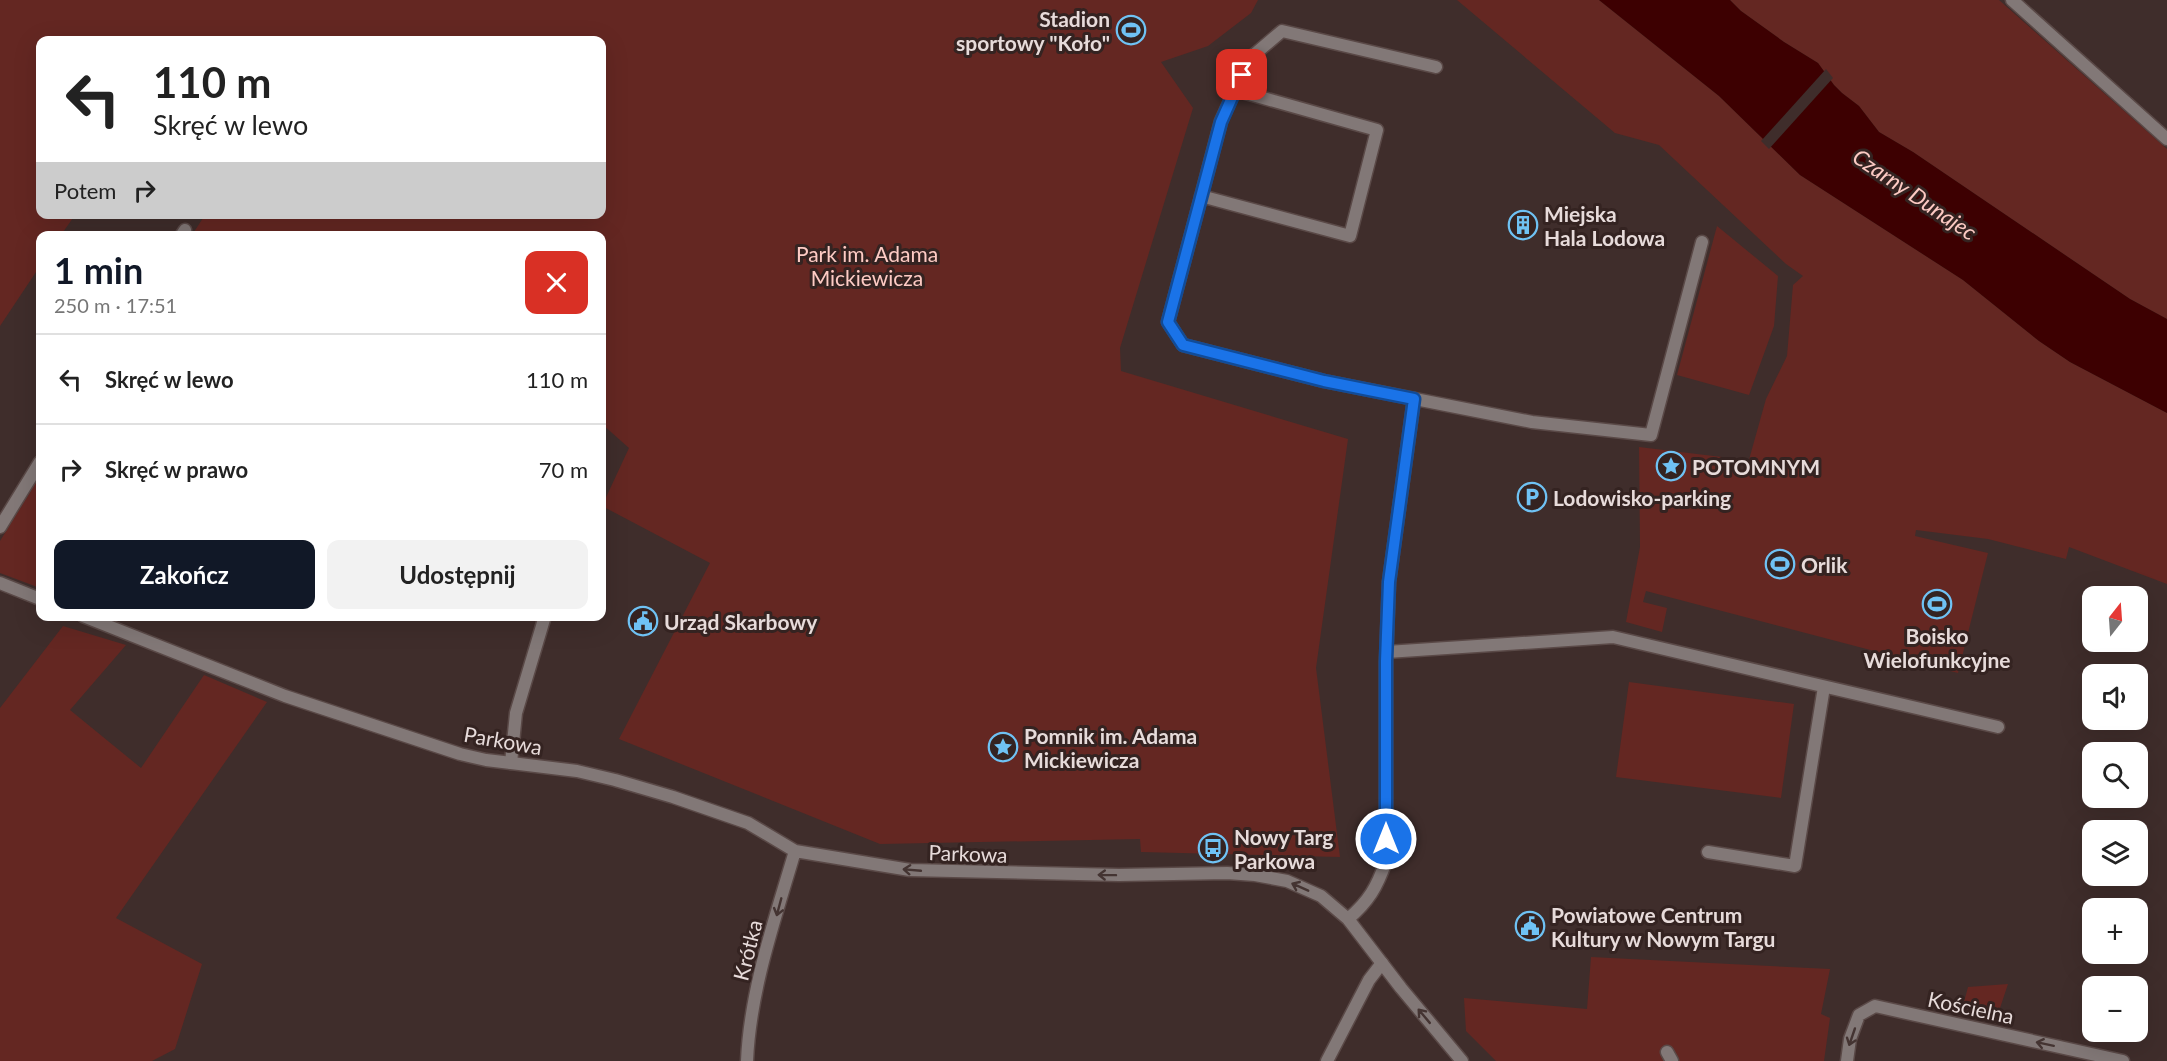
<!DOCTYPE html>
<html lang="pl">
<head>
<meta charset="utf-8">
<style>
	body { margin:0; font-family:Lato,sans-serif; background:#f2f2f2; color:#222; height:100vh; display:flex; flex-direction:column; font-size:22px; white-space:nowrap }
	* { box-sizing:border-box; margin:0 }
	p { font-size:20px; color:#767676 }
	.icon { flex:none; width:33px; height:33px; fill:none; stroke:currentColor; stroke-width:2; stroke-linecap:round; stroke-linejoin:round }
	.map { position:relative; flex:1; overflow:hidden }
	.panel { position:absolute; left:36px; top:231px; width:570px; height:390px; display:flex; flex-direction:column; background:#fff; border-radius:12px; box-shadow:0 6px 24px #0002 }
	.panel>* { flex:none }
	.top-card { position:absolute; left:36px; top:36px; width:570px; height:183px; border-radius:12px; box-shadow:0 6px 24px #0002; background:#fff; color:#222; overflow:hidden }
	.needle { width:39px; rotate:17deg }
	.buttons { position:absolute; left:2082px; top:586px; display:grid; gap:12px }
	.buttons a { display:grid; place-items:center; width:66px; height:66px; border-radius:12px; background:#fff; box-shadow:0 6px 24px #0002; font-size:30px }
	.pin { position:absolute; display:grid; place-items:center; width:51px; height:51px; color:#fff; margin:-26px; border-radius:12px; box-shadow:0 3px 9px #0006 }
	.me { position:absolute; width:66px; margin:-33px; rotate:0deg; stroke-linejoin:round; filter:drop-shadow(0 0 4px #0008) }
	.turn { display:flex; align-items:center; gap:21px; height:126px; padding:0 18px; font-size:27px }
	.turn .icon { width:78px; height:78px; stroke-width:2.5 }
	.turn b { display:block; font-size:42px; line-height:51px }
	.then { display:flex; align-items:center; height:57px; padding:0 18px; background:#0003; gap:12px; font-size:22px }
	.round { display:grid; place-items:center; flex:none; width:63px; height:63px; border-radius:12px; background:#f2f2f2 }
	.headline { display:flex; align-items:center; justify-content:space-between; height:102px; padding:0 18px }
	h1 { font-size:36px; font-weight:700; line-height:45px; color:#111827 }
	.primary-button { display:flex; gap:12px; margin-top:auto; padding:12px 18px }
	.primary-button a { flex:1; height:69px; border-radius:12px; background:#111827; color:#fff; font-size:24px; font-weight:700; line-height:69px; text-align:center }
	.primary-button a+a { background:#f2f2f2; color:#222 }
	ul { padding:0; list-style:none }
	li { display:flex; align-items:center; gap:18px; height:90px; padding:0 18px; border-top:2px solid #e0e0e0 }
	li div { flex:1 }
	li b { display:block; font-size:22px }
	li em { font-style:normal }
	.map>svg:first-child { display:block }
	.green { fill:#642722 }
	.water { fill:#3d0001 }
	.pier { fill:#3f2d2b }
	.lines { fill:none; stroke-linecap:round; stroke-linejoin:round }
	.service-casing { stroke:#5a4947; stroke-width:15 }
	.pedestrian-casing { stroke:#5a4947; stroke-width:15 }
	.minor-casing { stroke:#5a4947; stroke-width:15 }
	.service { stroke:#827877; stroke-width:12 }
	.pedestrian { stroke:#827877; stroke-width:12 }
	.minor { stroke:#827877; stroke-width:12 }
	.oneway { stroke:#443432 }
	.route-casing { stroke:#114b97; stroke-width:15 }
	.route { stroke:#1a73e8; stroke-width:10 }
	.labels { text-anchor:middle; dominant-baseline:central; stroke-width:6; stroke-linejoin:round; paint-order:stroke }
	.poi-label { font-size:21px; font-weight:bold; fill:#e7dbda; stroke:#342321; text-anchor:start }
	.park-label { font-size:21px; fill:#fecbc4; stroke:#342321 }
	.street-label { font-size:21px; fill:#e7dbda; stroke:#342321 }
	.water-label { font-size:22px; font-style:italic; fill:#fdcac3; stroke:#342321 }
</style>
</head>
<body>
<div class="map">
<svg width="2167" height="1061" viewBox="0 0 2167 1061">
	<rect width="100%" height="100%" fill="#3f2d2b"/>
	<path class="green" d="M0,0H1258L1251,13L1208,46L1161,62L1193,108L1120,348L1121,371L1348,439L1316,668L1340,857L1141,852L1140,839L880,844L619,739L710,563L602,506L629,448L602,424V236L192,235L205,215L602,214V40H40V214L75,215L61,235L40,236V266L0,326Z
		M1457,0H1599L1719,96L1800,175L1963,280L2039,341L2070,362L2167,413V584L2069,547L2066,559L1988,539L1916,530L1915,536L1988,553L1958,673L1646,591L1643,602L1667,608L1662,632L1626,622L1640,547L1639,447L1730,458L1745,474L1766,399L1787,356L1793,285L1803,276L1786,264L1659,145L1615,133Z
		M1730,0H1999L2167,149V319L2130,299L1913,152L1879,132L1859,106L1842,93L1834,85L1818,63L1784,42L1741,11Z
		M1717,226L1778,276L1774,326L1749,395L1677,375Z
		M40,476V588L0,573V541Z
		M63,626L126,645L70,710L141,768L204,675L267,702L116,918L202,964L175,1049L152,1061H0V708Z
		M1629,682L1794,704L1781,798L1616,777Z
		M1591,957L1830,969L1821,1014L1830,1018L1824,1061H1496L1466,1031L1464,998L1587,1009Z
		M2008,984L1999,1011L1964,1002L1968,987Z"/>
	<path class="water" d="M1599,0H1730L1741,11L1784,42L1818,63L1834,85L1842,93L1859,106L1879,132L1913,152L2130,299L2167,319V413L2070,362L2039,341L1963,280L1800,175L1719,96Z"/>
	<path class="pier" d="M1826,69L1833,78L1769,149L1761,141Z"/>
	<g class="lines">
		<g class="service-casing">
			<path id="service" d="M1436,67L1282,31L1249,59L1221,121L1168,322L1183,345L1324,381L1532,422L1651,435L1702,242
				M1201,196L1350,236L1377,130L1235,90
				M1387,652L1613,637L1998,727
				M511,763L516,713L545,616
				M1708,852L1795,866L1824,687
				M1327,1061L1369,980L1382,963"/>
		</g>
		<g class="pedestrian-casing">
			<path id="pedestrian" d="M1667,1052L1672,1061"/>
		</g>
		<g class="minor-casing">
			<path id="minor" d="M2012,0L2167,139
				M181,236L185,230
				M0,527L40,462
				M0,583L40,599
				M83,616L285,696L460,754L486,760L577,771L615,780L673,797L748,823L795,851L910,870L1119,875L1227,873L1255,875L1287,881L1321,896L1348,919L1401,988L1462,1061
				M1348,919C1369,901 1377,887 1386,861V661L1389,582L1414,399
				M747,1061C750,990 775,919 795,851
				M1847,1061L1850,1039L1859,1015L1875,1006L2123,1061"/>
		</g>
		<use href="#service" class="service"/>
		<use href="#pedestrian" class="pedestrian"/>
		<use href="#minor" class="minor"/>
	</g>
	<defs><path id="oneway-shaft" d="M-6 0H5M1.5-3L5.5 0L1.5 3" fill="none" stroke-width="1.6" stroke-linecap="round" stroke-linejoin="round" transform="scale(1.5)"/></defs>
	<g class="oneway">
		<use href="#oneway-shaft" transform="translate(912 870) rotate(-175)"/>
		<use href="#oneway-shaft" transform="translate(1107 875) rotate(-179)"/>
		<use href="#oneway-shaft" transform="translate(1300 887) rotate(-156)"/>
		<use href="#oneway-shaft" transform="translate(779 907) rotate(105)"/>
		<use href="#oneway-shaft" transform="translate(1424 1016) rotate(-130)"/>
		<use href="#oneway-shaft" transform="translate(1852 1037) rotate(109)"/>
		<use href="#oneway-shaft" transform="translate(2045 1044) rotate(-168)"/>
	</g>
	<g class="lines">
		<g class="route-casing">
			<path id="route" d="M1242,75L1221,122L1168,322L1183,345L1324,381L1414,399L1389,582L1386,661V839"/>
		</g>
		<use href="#route" class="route"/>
	</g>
	<defs>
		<g id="stadium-ring" transform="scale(1.5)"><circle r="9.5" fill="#342321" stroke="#6fc2f4" stroke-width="1.5"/><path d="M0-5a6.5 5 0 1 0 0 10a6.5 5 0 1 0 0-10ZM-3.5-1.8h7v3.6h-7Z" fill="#6fc2f4"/></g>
		<g id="building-ring" transform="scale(1.5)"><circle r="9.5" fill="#342321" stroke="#6fc2f4" stroke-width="1.5"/><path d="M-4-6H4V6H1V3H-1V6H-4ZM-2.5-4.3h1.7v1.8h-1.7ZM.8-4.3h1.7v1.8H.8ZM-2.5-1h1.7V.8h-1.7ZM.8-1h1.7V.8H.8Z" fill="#6fc2f4"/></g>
		<g id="sight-ring" transform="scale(1.5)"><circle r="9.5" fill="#342321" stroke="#6fc2f4" stroke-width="1.5"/><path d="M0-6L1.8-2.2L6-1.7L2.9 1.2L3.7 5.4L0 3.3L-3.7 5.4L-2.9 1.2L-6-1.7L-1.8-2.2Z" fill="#6fc2f4"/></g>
		<g id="parking-ring" transform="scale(1.5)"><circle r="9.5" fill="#342321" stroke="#6fc2f4" stroke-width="1.5"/><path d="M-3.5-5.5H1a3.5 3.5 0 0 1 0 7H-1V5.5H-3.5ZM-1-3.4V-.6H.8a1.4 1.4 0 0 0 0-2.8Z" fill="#6fc2f4"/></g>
		<g id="civic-ring" transform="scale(1.5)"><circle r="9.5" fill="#342321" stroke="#6fc2f4" stroke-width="1.5"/><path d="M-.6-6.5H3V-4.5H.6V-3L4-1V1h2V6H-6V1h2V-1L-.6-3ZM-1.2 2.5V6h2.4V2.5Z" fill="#6fc2f4"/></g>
		<g id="bus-ring" transform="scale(1.5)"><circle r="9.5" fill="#342321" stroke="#6fc2f4" stroke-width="1.5"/><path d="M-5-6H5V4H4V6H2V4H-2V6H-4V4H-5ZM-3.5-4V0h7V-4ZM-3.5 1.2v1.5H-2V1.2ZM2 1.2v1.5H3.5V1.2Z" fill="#6fc2f4"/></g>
	</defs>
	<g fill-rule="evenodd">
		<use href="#stadium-ring" x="1131" y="30"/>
		<use href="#building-ring" x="1523" y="225"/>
		<use href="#sight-ring" x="1671" y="466"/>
		<use href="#parking-ring" x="1532" y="497"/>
		<use href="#stadium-ring" x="1780" y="564"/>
		<use href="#stadium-ring" x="1937" y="604"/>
		<use href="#civic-ring" x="643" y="621"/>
		<use href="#sight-ring" x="1003" y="747"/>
		<use href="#bus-ring" x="1213" y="848"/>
		<use href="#civic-ring" x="1530" y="926"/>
	</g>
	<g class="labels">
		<g class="poi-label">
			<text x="1110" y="18" text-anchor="end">Stadion<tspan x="1110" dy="24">sportowy "Koło"</tspan></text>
			<text x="1544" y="213">Miejska<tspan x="1544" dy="24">Hala Lodowa</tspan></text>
			<text x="1692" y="466">POTOMNYM</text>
			<text x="1553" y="497">Lodowisko-parking</text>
			<text x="1801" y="564">Orlik</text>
			<text x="664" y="621">Urząd Skarbowy</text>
			<text x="1937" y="635" text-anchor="middle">Boisko<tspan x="1937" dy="24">Wielofunkcyjne</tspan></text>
			<text x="1024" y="735">Pomnik im. Adama<tspan x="1024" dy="24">Mickiewicza</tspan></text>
			<text x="1234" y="836">Nowy Targ<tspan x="1234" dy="24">Parkowa</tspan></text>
			<text x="1551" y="914">Powiatowe Centrum<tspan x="1551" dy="24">Kultury w Nowym Targu</tspan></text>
		</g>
		<g class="park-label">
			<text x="867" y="253">Park im. Adama<tspan x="867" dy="24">Mickiewicza</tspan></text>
		</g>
		<g class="street-label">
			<text transform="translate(503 740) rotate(10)">Parkowa</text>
			<text transform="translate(968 853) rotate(2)">Parkowa</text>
			<text transform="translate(747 950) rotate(-76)">Krótka</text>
			<text transform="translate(1971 1007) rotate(12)">Kościelna</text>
		</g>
		<g class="water-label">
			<text transform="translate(1915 194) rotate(34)">Czarny Dunajec</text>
		</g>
	</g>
</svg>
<div class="buttons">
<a><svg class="needle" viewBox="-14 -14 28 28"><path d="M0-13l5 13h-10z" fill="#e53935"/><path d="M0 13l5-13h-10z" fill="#767676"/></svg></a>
<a><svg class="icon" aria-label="sound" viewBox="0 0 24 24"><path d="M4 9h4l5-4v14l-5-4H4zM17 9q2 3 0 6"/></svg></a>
<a><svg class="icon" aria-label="search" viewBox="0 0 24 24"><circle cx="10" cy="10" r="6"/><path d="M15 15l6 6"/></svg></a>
<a><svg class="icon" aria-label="layers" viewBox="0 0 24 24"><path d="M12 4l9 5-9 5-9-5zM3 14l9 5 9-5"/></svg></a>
<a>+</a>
<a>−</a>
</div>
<div class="pin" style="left:1242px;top:75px;background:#d93025"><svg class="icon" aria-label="arrive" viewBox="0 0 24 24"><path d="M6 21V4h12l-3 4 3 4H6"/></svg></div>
<svg class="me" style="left:1386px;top:839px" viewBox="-20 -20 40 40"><circle r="17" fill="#1a73e8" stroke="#fff" stroke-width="3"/><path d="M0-11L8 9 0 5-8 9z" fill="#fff"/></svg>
<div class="top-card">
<div class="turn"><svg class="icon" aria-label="left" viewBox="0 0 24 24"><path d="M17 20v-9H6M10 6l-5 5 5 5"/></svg><div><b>110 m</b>Skręć w lewo</div></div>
<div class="then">Potem<svg class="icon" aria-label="right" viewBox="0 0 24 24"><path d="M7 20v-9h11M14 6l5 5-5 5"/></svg></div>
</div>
<section class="panel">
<div class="headline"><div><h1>1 min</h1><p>250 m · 17:51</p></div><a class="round" style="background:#d93025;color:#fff"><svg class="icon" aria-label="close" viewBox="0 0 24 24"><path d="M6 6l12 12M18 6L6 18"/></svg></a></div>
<ul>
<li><svg class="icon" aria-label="left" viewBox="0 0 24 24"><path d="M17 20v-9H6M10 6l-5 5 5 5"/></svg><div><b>Skręć w lewo</b></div><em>110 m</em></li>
<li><svg class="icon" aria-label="right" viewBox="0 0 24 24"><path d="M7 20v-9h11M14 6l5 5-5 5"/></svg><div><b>Skręć w prawo</b></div><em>70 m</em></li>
</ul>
<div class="primary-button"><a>Zakończ</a><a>Udostępnij</a></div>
</section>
</div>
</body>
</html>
